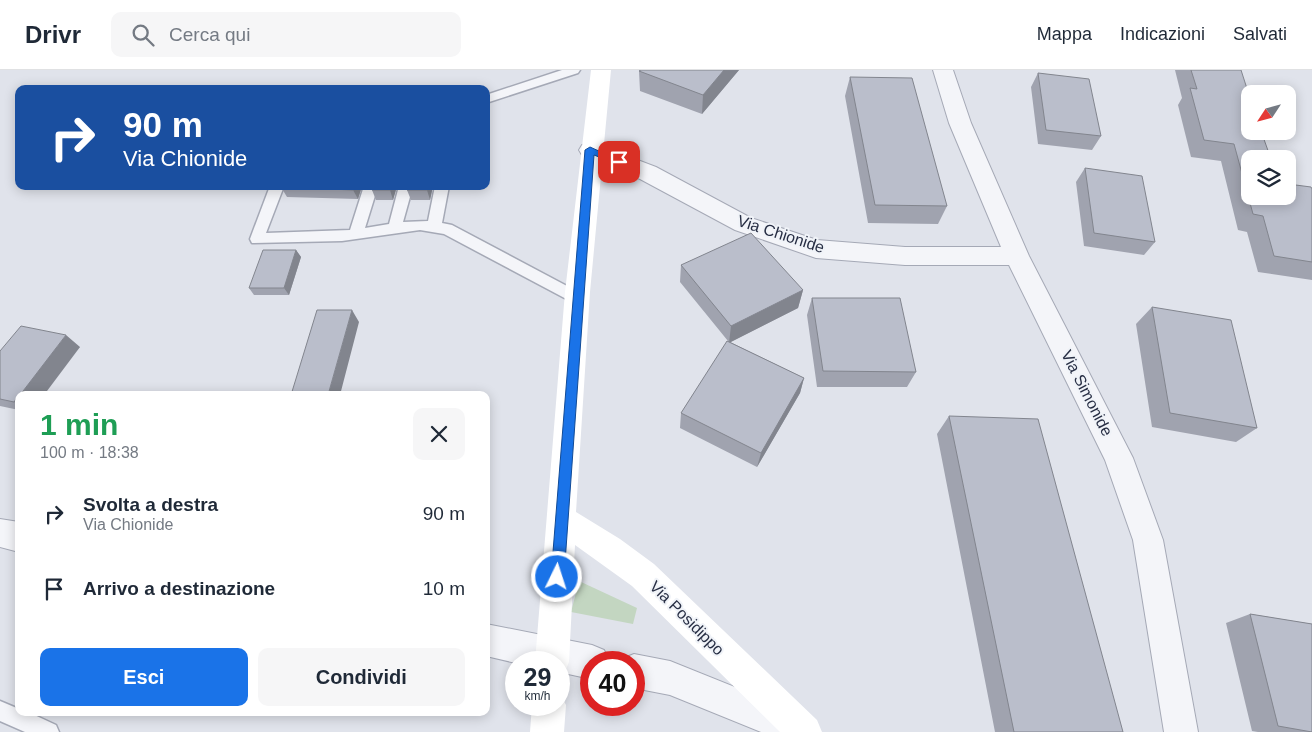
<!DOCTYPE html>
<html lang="it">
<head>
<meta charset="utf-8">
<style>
	body { margin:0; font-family:Helvetica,sans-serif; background:#f6f6f7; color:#1f2937; height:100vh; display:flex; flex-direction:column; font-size:19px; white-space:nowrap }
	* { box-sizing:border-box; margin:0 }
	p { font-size:16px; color:#747a83 }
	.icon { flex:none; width:28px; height:28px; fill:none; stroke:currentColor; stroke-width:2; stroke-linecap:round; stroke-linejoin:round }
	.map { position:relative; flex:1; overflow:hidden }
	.details { position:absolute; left:15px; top:321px; width:475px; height:325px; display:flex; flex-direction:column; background:#fff; border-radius:10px; box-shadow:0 2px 12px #0003 }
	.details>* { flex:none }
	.banner { position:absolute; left:15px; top:15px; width:475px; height:105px; border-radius:10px; box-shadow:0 2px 12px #0003; background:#1a4fa0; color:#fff; overflow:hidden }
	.needle { width:32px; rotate:234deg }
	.tools { position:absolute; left:1241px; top:15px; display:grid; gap:10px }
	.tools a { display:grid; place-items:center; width:55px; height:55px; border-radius:10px; background:#fff; box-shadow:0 2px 12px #0003; font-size:25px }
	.speed { position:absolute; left:505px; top:581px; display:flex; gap:10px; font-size:25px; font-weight:700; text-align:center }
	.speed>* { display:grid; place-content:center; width:65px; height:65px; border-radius:50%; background:#fff; box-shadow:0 2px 12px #0003; line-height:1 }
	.speed small { font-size:12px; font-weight:400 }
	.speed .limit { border:8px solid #d22; background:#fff; color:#111 }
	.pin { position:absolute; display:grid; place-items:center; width:42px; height:42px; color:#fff; margin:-21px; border-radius:10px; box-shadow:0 2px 8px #0006 }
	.me { position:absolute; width:55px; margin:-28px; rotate:4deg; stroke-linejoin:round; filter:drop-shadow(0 0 4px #0008) }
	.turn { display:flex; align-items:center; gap:18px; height:105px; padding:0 25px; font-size:22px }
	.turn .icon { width:65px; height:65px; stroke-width:2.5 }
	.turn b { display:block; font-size:35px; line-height:42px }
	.round { display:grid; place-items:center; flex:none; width:52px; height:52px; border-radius:10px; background:#f6f6f7 }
	.headline { display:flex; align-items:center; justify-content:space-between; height:85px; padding:0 25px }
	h1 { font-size:30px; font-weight:600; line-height:38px; color:#1e9e55 }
	.primary-button { display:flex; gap:10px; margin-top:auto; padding:10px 25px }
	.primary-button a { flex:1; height:58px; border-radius:10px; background:#1a73e8; color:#fff; font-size:20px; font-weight:600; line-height:58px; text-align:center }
	.primary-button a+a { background:#f6f6f7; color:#1f2937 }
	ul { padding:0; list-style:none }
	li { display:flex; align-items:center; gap:15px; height:75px; padding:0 25px }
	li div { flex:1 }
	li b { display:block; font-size:19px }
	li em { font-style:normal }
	header { display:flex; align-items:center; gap:30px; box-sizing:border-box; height:70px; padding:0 25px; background:#fff; border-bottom:1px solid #e0e1e3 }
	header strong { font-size:24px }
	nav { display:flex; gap:28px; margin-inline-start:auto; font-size:18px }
	.search { width:350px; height:45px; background:#f6f6f7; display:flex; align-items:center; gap:12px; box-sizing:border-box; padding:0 18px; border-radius:10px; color:#747a83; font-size:19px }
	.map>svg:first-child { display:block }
	.green { fill:#c3d6c1 }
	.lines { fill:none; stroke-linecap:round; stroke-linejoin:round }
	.lane-casing { stroke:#a5a9b6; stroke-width:3 }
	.street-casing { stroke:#a5a9b6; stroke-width:2 }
	.lane { fill:#f4f5f9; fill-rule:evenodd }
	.street { fill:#f4f5f9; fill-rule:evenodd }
	.secondary { fill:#fff; fill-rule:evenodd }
	.wall { fill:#a0a3af }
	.shaded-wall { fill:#82858e }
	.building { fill:#babecb; stroke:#82858e }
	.route { fill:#1a73e8; stroke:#114b97 }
	.labels { text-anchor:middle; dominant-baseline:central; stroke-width:4; stroke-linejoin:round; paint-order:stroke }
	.street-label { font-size:16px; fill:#272e44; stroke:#f0f3f8 }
</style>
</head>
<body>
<header>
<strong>Drivr</strong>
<div class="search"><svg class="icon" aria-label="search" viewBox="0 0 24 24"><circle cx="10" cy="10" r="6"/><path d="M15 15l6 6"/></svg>Cerca qui</div>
<nav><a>Mappa</a><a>Indicazioni</a><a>Salvati</a></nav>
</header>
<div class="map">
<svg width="1312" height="662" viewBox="0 0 1312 662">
	<rect width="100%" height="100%" fill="#e0e3eb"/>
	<path class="green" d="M579,511L637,538L633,554L571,542Z"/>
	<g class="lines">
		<g class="lane-casing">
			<path id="lane" d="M562,0H580L578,3L486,33V25Z
				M270,116H284L266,163L350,160L364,116H378L365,158L389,154L399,116H413L403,152L428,151L435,116H449L442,153L452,155L582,224L584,228L582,232H572L444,164L420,160L342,171L252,173L250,169Z
				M0,631L19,639V642H28L56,655L59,662H25L0,651Z"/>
		</g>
		<g class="street-casing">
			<path id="street" d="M933,0H953L971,53L1029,186L1133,388L1163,470L1198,662H1164L1133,470L1105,390L1009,195H905L816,188L735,160L640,109L582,85L579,80L582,75L590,73L598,75L656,97L751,148L817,170L905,177H1001L949,53Z
				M0,449L19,452V482L0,477Z
				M486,554L592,575L604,580L609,592H591V609L559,602V592L516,593L486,586Z
				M634,584L670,591L809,647L814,659L813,662H761L670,625L634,618V592H621L622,589Z"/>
		</g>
		<use href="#lane" class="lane"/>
		<use href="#street" class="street"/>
		<path class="secondary" d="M591,0H611L590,222L576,442L620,469L654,494L817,650L822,662H780L632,516L575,475L569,592L564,604L559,606V592H535L565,222Z
			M559,622L566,635L564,662H530L532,635H559Z"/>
	</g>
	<path class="wall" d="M641,0H739L702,44L640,21L639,1Z
		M1175,0H1241L1250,126L1312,119V210L1258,202L1247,162L1238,160L1221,91L1191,87L1178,35L1182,28Z
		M1038,3L1101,66L1092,80L1038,74L1031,17Z
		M850,7L947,136L938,154L868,153L845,26Z
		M1085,98L1155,172L1144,185L1084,176L1076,112Z
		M282,116H362L358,129L287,127L281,117Z
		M373,116H397L393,130H376L372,120Z
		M409,116H433L430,130H411L407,120Z
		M296,180L301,187L289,225H254L249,218Z
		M681,195L803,220L798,238L730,272L804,308L800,323L757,397L680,358L681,343L728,271L680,212Z
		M812,228L916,302L907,317H817L807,245Z
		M1152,237L1257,358L1236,372L1152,357L1136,254Z
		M80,277L19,325V340L0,336V281Z
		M949,346L1123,662H995L937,364Z
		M1250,544L1312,554V662H1258L1252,661L1226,553Z"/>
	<path class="shaded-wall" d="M724,0H739L702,44L703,25Z
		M354,116H362L358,129L353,120Z
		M391,116H397L393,130L390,120Z
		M428,116H433L430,130L427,120Z
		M296,180L301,187L289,225L284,218Z
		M803,220L798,238L729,273L731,256Z
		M352,240L359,252L340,325H328Z
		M66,265L80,277L44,325H20Z
		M804,308L800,323L757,397L761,383Z
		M19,326V335L14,332Z"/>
	<path class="building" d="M641,0H724L703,25L639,1Z
		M1191,0H1241L1250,28V61H1261L1271,89H1250V126H1288V114L1311,117L1312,119V192L1274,186L1263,146L1253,144L1234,74L1204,70L1190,18L1197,19Z
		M1038,3L1089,9L1101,66L1046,60Z
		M850,7L912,8L947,136L875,135Z
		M1085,98L1142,106L1155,172L1094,163Z
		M282,116H354L353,120L281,117Z
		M373,116H391L390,120H372Z
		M409,116H428L427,120H407Z
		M751,163L803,220L731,256L681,195Z
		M263,180H296L284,218H249Z
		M812,228H900L916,302L823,301Z
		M1152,237L1231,250L1257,358L1170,343Z
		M317,240H352L328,325H291Z
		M21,256L66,265L20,325H19L14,332L0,329V281Z
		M727,271L804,308L761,383L681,343Z
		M949,346L1038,349L1123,662H1014Z
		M1250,544L1312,554V662L1278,656Z"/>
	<path class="route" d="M590,77L623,92L619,95L594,85L564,507L562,511L557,513L553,511L551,507L585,80Z"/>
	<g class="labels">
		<g class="street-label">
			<text transform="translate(781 164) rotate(18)">Via Chionide</text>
			<text transform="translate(1087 323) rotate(63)">Via Simonide</text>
			<text transform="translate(687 548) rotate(45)">Via Posidippo</text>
		</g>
	</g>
</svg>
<div class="tools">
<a><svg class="needle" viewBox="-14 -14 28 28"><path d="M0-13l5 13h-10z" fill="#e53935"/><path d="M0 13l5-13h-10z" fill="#747a83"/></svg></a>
<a><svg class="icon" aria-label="layers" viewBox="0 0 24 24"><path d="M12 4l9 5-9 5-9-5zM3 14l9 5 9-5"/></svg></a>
</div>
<div class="speed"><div>29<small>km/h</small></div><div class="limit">40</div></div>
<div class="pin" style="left:619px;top:92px;background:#d93025"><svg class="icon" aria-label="arrive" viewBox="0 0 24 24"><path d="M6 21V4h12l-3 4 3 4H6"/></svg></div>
<svg class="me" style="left:557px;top:507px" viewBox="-20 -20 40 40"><circle r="17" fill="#1a73e8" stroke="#fff" stroke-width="3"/><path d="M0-11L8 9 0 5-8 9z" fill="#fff"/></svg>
<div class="banner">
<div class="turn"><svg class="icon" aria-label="right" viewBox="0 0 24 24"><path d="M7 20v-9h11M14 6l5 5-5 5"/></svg><div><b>90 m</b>Via Chionide</div></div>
</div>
<section class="details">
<div class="headline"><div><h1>1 min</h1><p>100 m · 18:38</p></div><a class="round"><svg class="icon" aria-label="close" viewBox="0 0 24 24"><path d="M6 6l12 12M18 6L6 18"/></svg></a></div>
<ul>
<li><svg class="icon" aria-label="right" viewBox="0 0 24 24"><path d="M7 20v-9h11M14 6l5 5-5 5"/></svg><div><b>Svolta a destra</b><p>Via Chionide</p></div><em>90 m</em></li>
<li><svg class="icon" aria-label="arrive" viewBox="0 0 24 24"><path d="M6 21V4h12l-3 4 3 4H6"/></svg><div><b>Arrivo a destinazione</b></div><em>10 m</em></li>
</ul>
<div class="primary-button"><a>Esci</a><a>Condividi</a></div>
</section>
</div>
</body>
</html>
